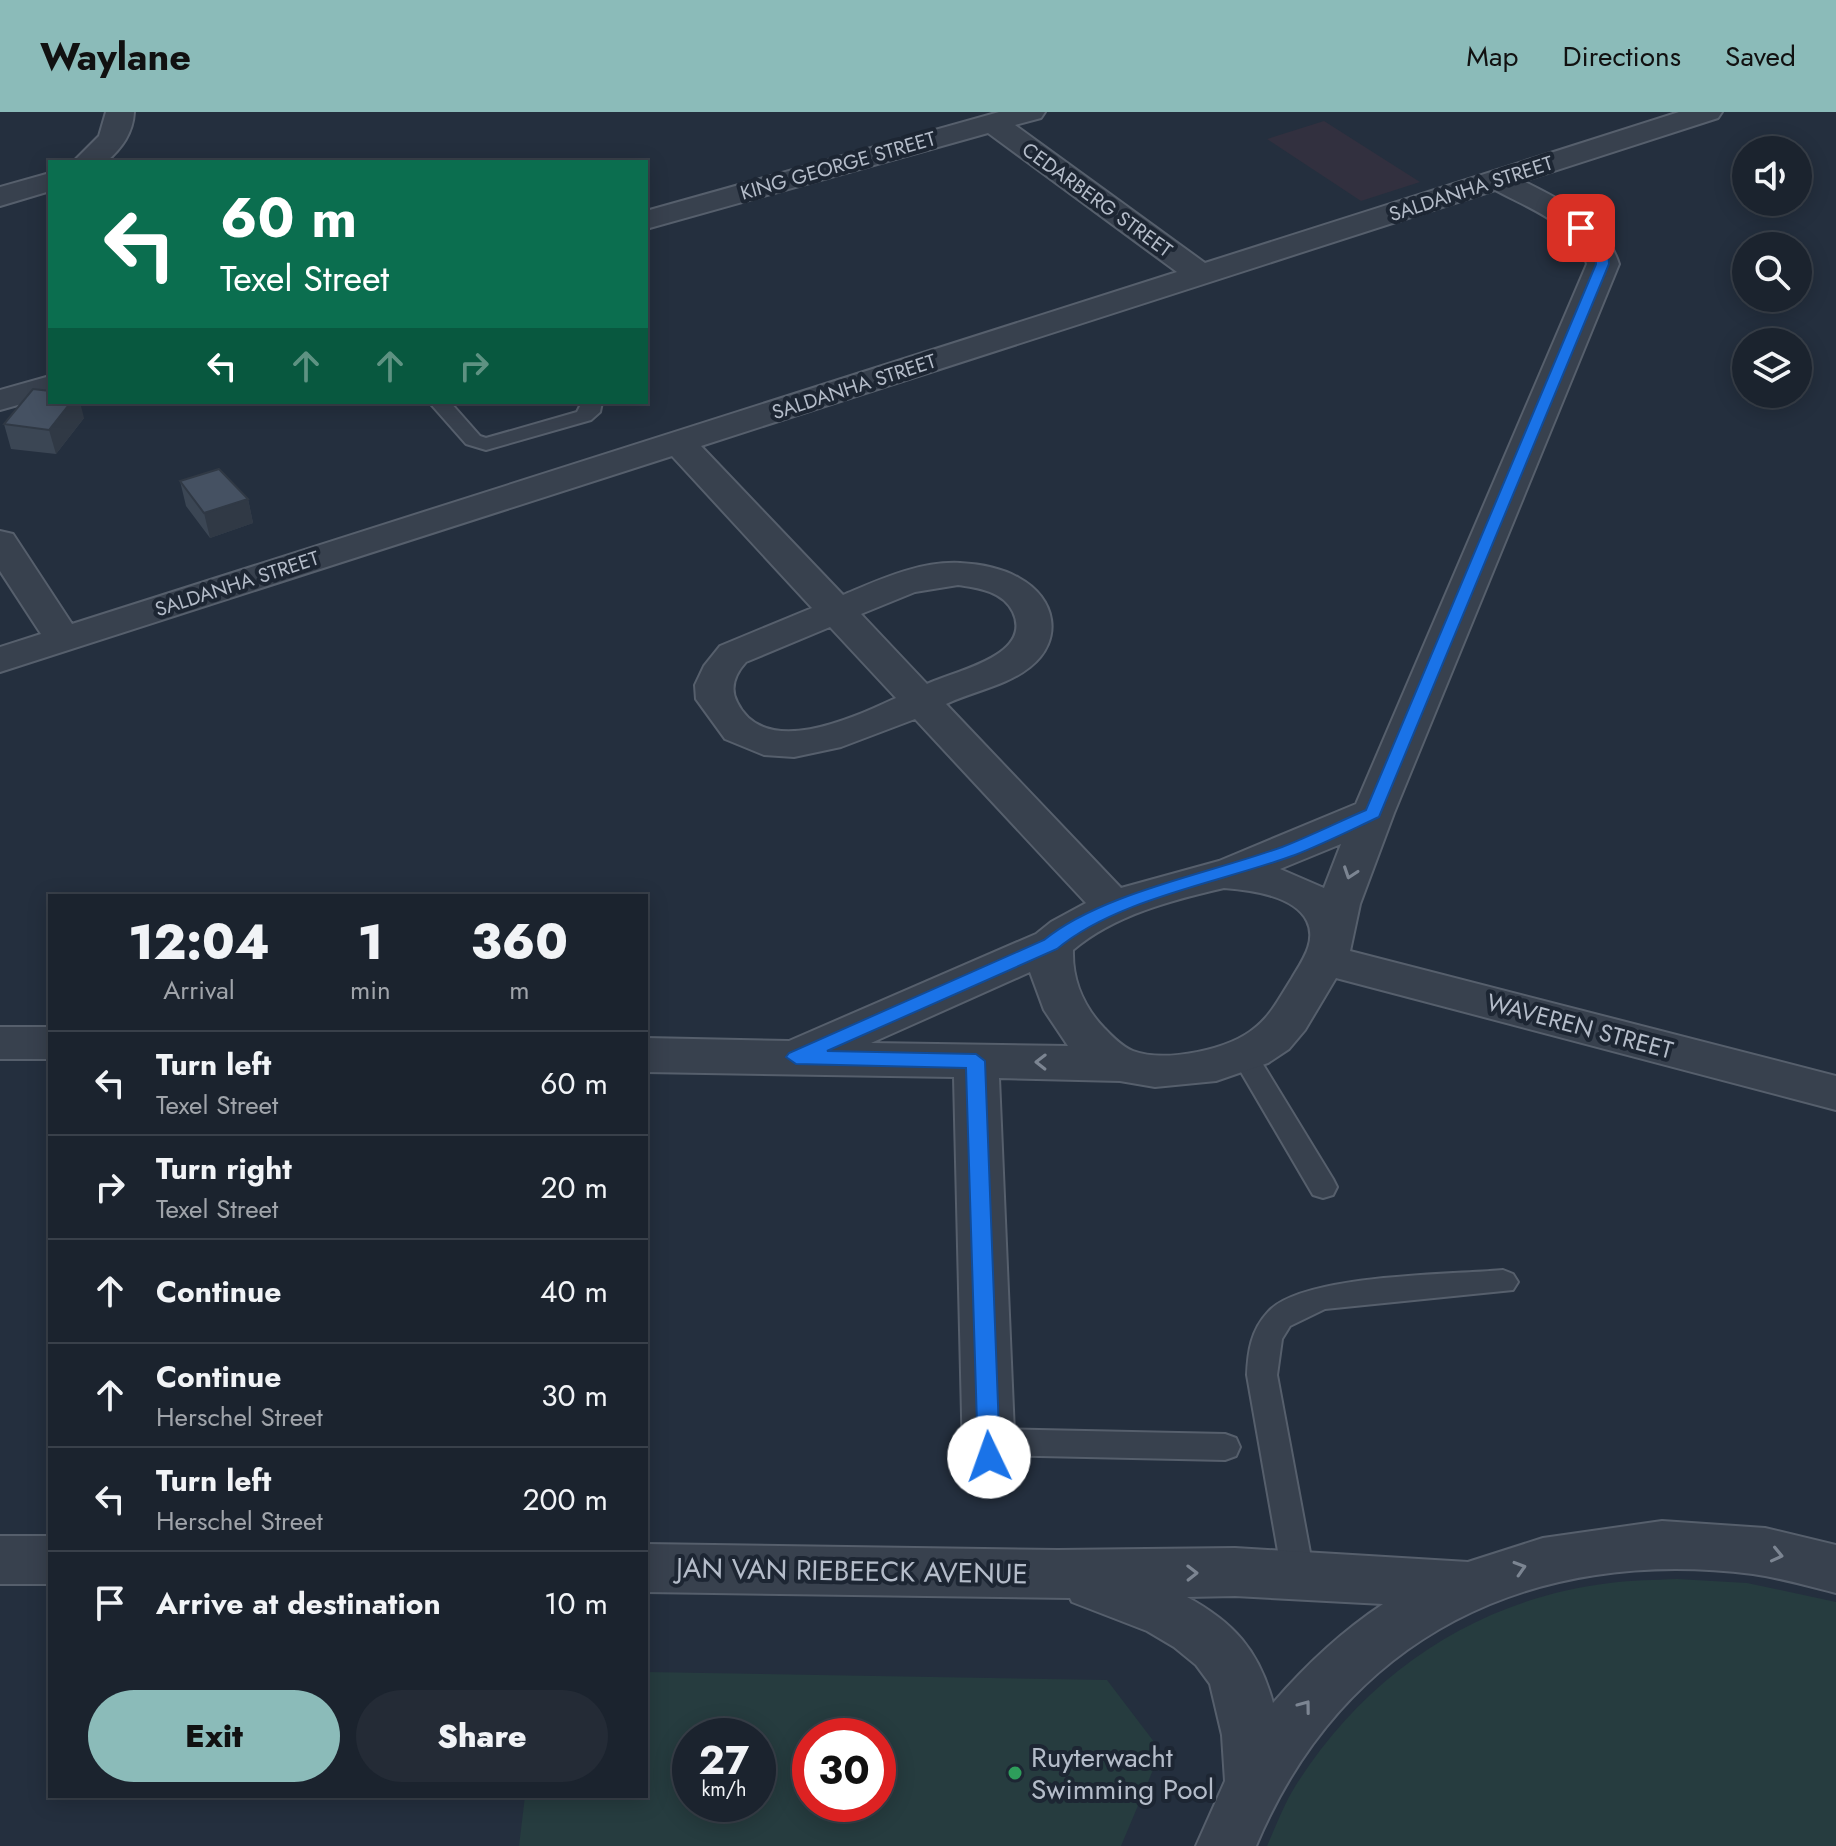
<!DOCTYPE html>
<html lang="en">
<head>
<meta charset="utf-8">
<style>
	body { margin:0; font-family:Jost,sans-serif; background:#242b36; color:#f1f3f6; height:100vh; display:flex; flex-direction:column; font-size:30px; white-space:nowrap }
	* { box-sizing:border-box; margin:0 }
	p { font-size:26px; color:#a0a4aa }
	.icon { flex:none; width:44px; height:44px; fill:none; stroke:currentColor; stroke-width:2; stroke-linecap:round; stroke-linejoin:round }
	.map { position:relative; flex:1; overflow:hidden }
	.sheet { position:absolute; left:48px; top:782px; width:600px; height:904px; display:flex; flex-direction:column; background:#1b232e; border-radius:0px; box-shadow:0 4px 20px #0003,0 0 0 2px #39404a }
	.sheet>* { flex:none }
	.top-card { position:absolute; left:48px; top:48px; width:600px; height:244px; border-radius:0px; box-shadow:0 4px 20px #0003,0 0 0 2px #39404a; background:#0b6e4f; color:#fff; overflow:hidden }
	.controls { position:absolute; left:1732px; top:24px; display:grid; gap:16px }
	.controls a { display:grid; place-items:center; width:80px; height:80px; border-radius:50%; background:#1b232e; box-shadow:0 4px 20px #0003,0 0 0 2px #39404a; font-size:40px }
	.speed { position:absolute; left:672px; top:1606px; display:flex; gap:16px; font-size:40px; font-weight:700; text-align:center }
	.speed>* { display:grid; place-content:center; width:104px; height:104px; border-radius:50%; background:#1b232e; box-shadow:0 4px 20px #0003,0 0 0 2px #39404a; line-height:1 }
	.speed small { font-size:20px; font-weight:400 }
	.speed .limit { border:12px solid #d22; background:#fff; color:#111 }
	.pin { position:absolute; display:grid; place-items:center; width:68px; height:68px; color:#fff; margin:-34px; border-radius:16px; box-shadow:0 4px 12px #0006 }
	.me { position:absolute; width:88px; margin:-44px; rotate:357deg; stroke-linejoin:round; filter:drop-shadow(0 0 6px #0008) }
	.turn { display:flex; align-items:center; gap:28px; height:168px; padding:0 40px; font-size:36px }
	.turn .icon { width:104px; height:104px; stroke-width:2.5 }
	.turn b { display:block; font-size:56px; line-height:68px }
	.lanes { display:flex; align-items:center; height:76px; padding:0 40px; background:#0003; justify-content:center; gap:40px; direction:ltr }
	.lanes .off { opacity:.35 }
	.eta { display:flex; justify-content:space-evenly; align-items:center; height:136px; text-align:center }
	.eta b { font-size:48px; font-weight:800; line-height:56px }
	.button { display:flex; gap:16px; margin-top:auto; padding:16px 40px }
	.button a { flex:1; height:92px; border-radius:48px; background:#8bbbb9; color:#111; font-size:32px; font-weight:800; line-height:92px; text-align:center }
	.button a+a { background:#242b36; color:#f1f3f6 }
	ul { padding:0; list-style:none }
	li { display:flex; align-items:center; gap:24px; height:104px; padding:0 40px; border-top:2px solid #39404a }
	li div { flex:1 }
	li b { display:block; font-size:30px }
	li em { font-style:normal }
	header { display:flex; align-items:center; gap:48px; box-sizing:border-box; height:112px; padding:0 40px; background:#8bbbb9; color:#111 }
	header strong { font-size:38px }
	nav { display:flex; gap:44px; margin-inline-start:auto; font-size:28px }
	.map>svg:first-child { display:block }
	.medical { fill:#32303f }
	.green { fill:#263c3f; fill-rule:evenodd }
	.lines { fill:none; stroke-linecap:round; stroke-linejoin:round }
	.service-casing { stroke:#565f6c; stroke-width:4 }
	.minor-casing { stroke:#565f6c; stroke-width:4 }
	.tertiary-casing { stroke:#565f6c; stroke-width:4 }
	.service { fill:#38414e; fill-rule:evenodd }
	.minor { fill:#38414e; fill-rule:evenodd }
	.tertiary { fill:#38414e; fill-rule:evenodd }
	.wall { fill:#3b4654 }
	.shaded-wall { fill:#303945 }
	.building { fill:#455162; stroke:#303945; stroke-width:2 }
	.oneway { stroke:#7c8592 }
	.route { fill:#1a73e8; stroke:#114b97; stroke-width:2 }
	.leisure-dot { fill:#2e9e5b; stroke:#1d2633; stroke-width:3 }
	.labels { text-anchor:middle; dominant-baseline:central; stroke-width:8; stroke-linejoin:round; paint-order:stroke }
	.far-street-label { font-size:20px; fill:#b4bcc9; stroke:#1d2633 }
	.street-label { font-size:24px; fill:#b4bcc9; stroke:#1d2633 }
	.near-street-label { font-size:28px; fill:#b4bcc9; stroke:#1d2633 }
	.near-poi-label { font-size:28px; fill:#b4bcc9; stroke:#1d2633; text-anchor:start }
</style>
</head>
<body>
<header>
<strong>Waylane</strong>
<nav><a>Map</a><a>Directions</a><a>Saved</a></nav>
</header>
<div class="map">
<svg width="1836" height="1734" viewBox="0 0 1836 1734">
	<rect width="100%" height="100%" fill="#242f3e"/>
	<path class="medical" d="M1324,9L1420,70L1361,89L1267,27Z"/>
	<path class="green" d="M1677,1467L1747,1471L1836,1490V1734H1267C1276,1714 1284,1692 1296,1673C1367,1561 1477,1487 1610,1471C1632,1468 1655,1468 1677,1467Z
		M646,1560L1107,1568L1161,1639L1121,1734H519L525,1684H646ZM690,1624H758V1692H690ZM810,1624H878V1692H810Z"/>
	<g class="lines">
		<g class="service-casing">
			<path id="service" d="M429,290H450L480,324L486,326L577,300L582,290H602L600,300L591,308L486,338L466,332Z
				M1244,933L1253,936L1333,1067L1337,1075L1333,1083L1323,1086L1313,1083L1231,943L1235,936Z
				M1503,1158L1513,1162L1518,1170L1513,1178L1325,1197L1290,1214L1282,1227L1277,1263L1314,1462L1309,1472L1298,1476L1287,1472L1282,1462L1247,1263C1248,1240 1251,1218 1268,1200C1302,1162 1450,1163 1503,1158Z
				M988,1317L1225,1322L1236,1326L1240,1335L1236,1344L1225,1348L988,1343L977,1339L973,1330L977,1321Z"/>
		</g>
		<g class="minor-casing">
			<path id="minor" d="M106,0H134C133,21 122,36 106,50H73L99,24Z
				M999,0H1045L1041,6L1015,13L1205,151L1679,0H1722L1718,6L1523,69C1561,88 1605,108 1619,152L1394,701L1360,792L1350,839L1836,964V998L1336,866L1305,918L1289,937L1268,951L1216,969L1155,975L1120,969L999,966L1015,1345L1008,1361L989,1367L970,1361L963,1345L954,965L646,960V926L789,929L1036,822L1051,810L1086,791L915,607L841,635L794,645L764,643L725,627L696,587L695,573L704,554L720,534L812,496L672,344L0,560V535L41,522L0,459V419L13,422L72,512L1177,160L988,21L646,117V99ZM1495,78C1528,96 1576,112 1587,152L1356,692L1219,749L1121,776L946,592C974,579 1006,574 1030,555C1064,528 1056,486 1019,466C1002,456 979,452 960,451C919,449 879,468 843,483L701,334ZM958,473C978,476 1003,479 1013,500C1034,544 954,559 927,572L861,502L915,480ZM830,515L896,586C855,605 765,648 737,590C729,575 736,561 746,550ZM1341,732L1324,776L1280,757ZM1224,776C1249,778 1294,783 1307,809C1317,829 1302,849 1292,866C1281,883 1272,902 1256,915C1230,938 1165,951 1133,939C1122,935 1112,924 1104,916C1084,895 1072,868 1073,838C1114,803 1172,788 1224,776ZM1030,860L1044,898L1068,934L871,931Z
				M50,61V79L0,94V75Z
				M50,264V284L0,298V278Z
				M0,915H50V947H0Z"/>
		</g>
		<g class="tertiary-casing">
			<path id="tertiary" d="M1662,1409L1765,1416L1836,1433V1481C1808,1474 1781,1466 1753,1462C1531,1434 1344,1524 1256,1734H1196L1225,1669L1222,1623L1210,1572L1196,1553L1174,1535L1147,1519L1072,1490L1070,1486L646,1480V1432L1058,1438L1235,1436L1468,1450L1543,1426ZM1235,1484L1383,1492C1341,1520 1306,1553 1273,1591C1259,1538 1233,1510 1187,1485Z
				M0,1424H50V1472H0Z"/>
		</g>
		<use href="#service" class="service"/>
		<use href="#minor" class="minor"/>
		<use href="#tertiary" class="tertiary"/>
	</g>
	<path class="wall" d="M84,306L56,342L11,337L4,312Z
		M180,369L248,387L253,411L210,426L186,394Z"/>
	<path class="shaded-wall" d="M71,290H80L84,306L56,342L49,318Z
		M248,387L253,411L210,426L204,401Z"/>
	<path class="building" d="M33,277L50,279V290H71L49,318L4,312Z
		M219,357L248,387L204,401L180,369Z"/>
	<defs><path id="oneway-chevron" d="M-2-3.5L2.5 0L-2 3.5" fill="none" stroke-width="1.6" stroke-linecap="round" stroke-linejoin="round" transform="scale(2)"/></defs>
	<g class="oneway">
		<use href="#oneway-chevron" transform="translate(1350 761) rotate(109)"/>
		<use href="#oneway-chevron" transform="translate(1041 950) rotate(-179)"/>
		<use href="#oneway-chevron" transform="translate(1777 1443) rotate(13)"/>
		<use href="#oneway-chevron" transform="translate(1520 1456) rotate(-17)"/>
		<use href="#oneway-chevron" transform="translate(1192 1461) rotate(-1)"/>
		<use href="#oneway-chevron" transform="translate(1305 1594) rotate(-53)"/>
	</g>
	<path class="route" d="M1577,114H1585L1608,139L1609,152L1379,705C1351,718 1323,732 1295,743C1222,770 1116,787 1057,837L827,939L976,942L985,949L1000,1345L997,1352L989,1355L981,1352L978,1345L966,956L796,952L786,945L789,941L1044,828C1101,781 1211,761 1282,735C1310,724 1338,710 1366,698L1596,152L1595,140L1577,119Z"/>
	<circle class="leisure-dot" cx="1015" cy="1661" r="8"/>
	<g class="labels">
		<g class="far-street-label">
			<text transform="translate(838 54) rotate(-16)">KING GEORGE STREET</text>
			<text transform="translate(1471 77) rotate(-18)">SALDANHA STREET</text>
			<text transform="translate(1097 88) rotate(36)">CEDARBERG STREET</text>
			<text transform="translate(854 275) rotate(-18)">SALDANHA STREET</text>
			<text transform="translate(237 472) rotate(-18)">SALDANHA STREET</text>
		</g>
		<g class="street-label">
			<text transform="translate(1580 914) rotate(15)">WAVEREN STREET</text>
		</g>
		<g class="near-street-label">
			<text transform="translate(852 1459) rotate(1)">JAN VAN RIEBEECK AVENUE</text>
		</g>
		<g class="near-poi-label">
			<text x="1031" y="1645">Ruyterwacht<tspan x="1031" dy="32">Swimming Pool</tspan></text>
		</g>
	</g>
</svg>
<div class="controls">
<a><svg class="icon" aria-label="sound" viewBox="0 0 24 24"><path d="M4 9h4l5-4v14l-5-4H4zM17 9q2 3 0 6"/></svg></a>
<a><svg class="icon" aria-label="search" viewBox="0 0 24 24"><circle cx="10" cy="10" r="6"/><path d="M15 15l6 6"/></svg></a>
<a><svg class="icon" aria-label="layers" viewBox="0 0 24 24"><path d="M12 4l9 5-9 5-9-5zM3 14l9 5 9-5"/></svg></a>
</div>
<div class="speed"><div>27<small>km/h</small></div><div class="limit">30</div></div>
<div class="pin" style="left:1581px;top:116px;background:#d93025"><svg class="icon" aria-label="arrive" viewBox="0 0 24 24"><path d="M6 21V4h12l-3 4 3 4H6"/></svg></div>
<svg class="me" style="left:989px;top:1345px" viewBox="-20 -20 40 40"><circle r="19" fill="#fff"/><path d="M0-13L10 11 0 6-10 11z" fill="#1a73e8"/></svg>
<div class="top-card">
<div class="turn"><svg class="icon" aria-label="left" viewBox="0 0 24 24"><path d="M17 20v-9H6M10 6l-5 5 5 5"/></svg><div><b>60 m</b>Texel Street</div></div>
<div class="lanes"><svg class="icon" aria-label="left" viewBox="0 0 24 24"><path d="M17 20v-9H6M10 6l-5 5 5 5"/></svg><svg class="icon off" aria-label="ahead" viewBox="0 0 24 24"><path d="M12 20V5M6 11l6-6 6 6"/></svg><svg class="icon off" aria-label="ahead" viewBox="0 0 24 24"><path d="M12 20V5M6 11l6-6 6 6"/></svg><svg class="icon off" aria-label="right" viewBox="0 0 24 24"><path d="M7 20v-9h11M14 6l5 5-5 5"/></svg></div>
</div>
<section class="sheet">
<div class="eta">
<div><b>12:04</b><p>Arrival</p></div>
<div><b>1</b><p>min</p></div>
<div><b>360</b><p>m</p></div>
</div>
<ul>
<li><svg class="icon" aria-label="left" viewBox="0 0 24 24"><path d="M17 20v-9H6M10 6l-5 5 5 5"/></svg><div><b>Turn left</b><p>Texel Street</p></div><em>60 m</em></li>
<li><svg class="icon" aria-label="right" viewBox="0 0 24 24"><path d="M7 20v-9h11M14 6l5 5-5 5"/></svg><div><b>Turn right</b><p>Texel Street</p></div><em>20 m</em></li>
<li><svg class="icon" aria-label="ahead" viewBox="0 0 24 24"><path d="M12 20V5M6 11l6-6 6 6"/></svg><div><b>Continue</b></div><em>40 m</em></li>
<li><svg class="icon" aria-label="ahead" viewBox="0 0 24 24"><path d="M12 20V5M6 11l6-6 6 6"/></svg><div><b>Continue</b><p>Herschel Street</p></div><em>30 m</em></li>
<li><svg class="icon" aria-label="left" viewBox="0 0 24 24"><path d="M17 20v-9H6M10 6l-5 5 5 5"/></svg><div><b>Turn left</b><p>Herschel Street</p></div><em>200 m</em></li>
<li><svg class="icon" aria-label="arrive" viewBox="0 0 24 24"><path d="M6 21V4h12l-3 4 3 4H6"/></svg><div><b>Arrive at destination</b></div><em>10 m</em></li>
</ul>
<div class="button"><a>Exit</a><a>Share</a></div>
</section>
</div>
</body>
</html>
